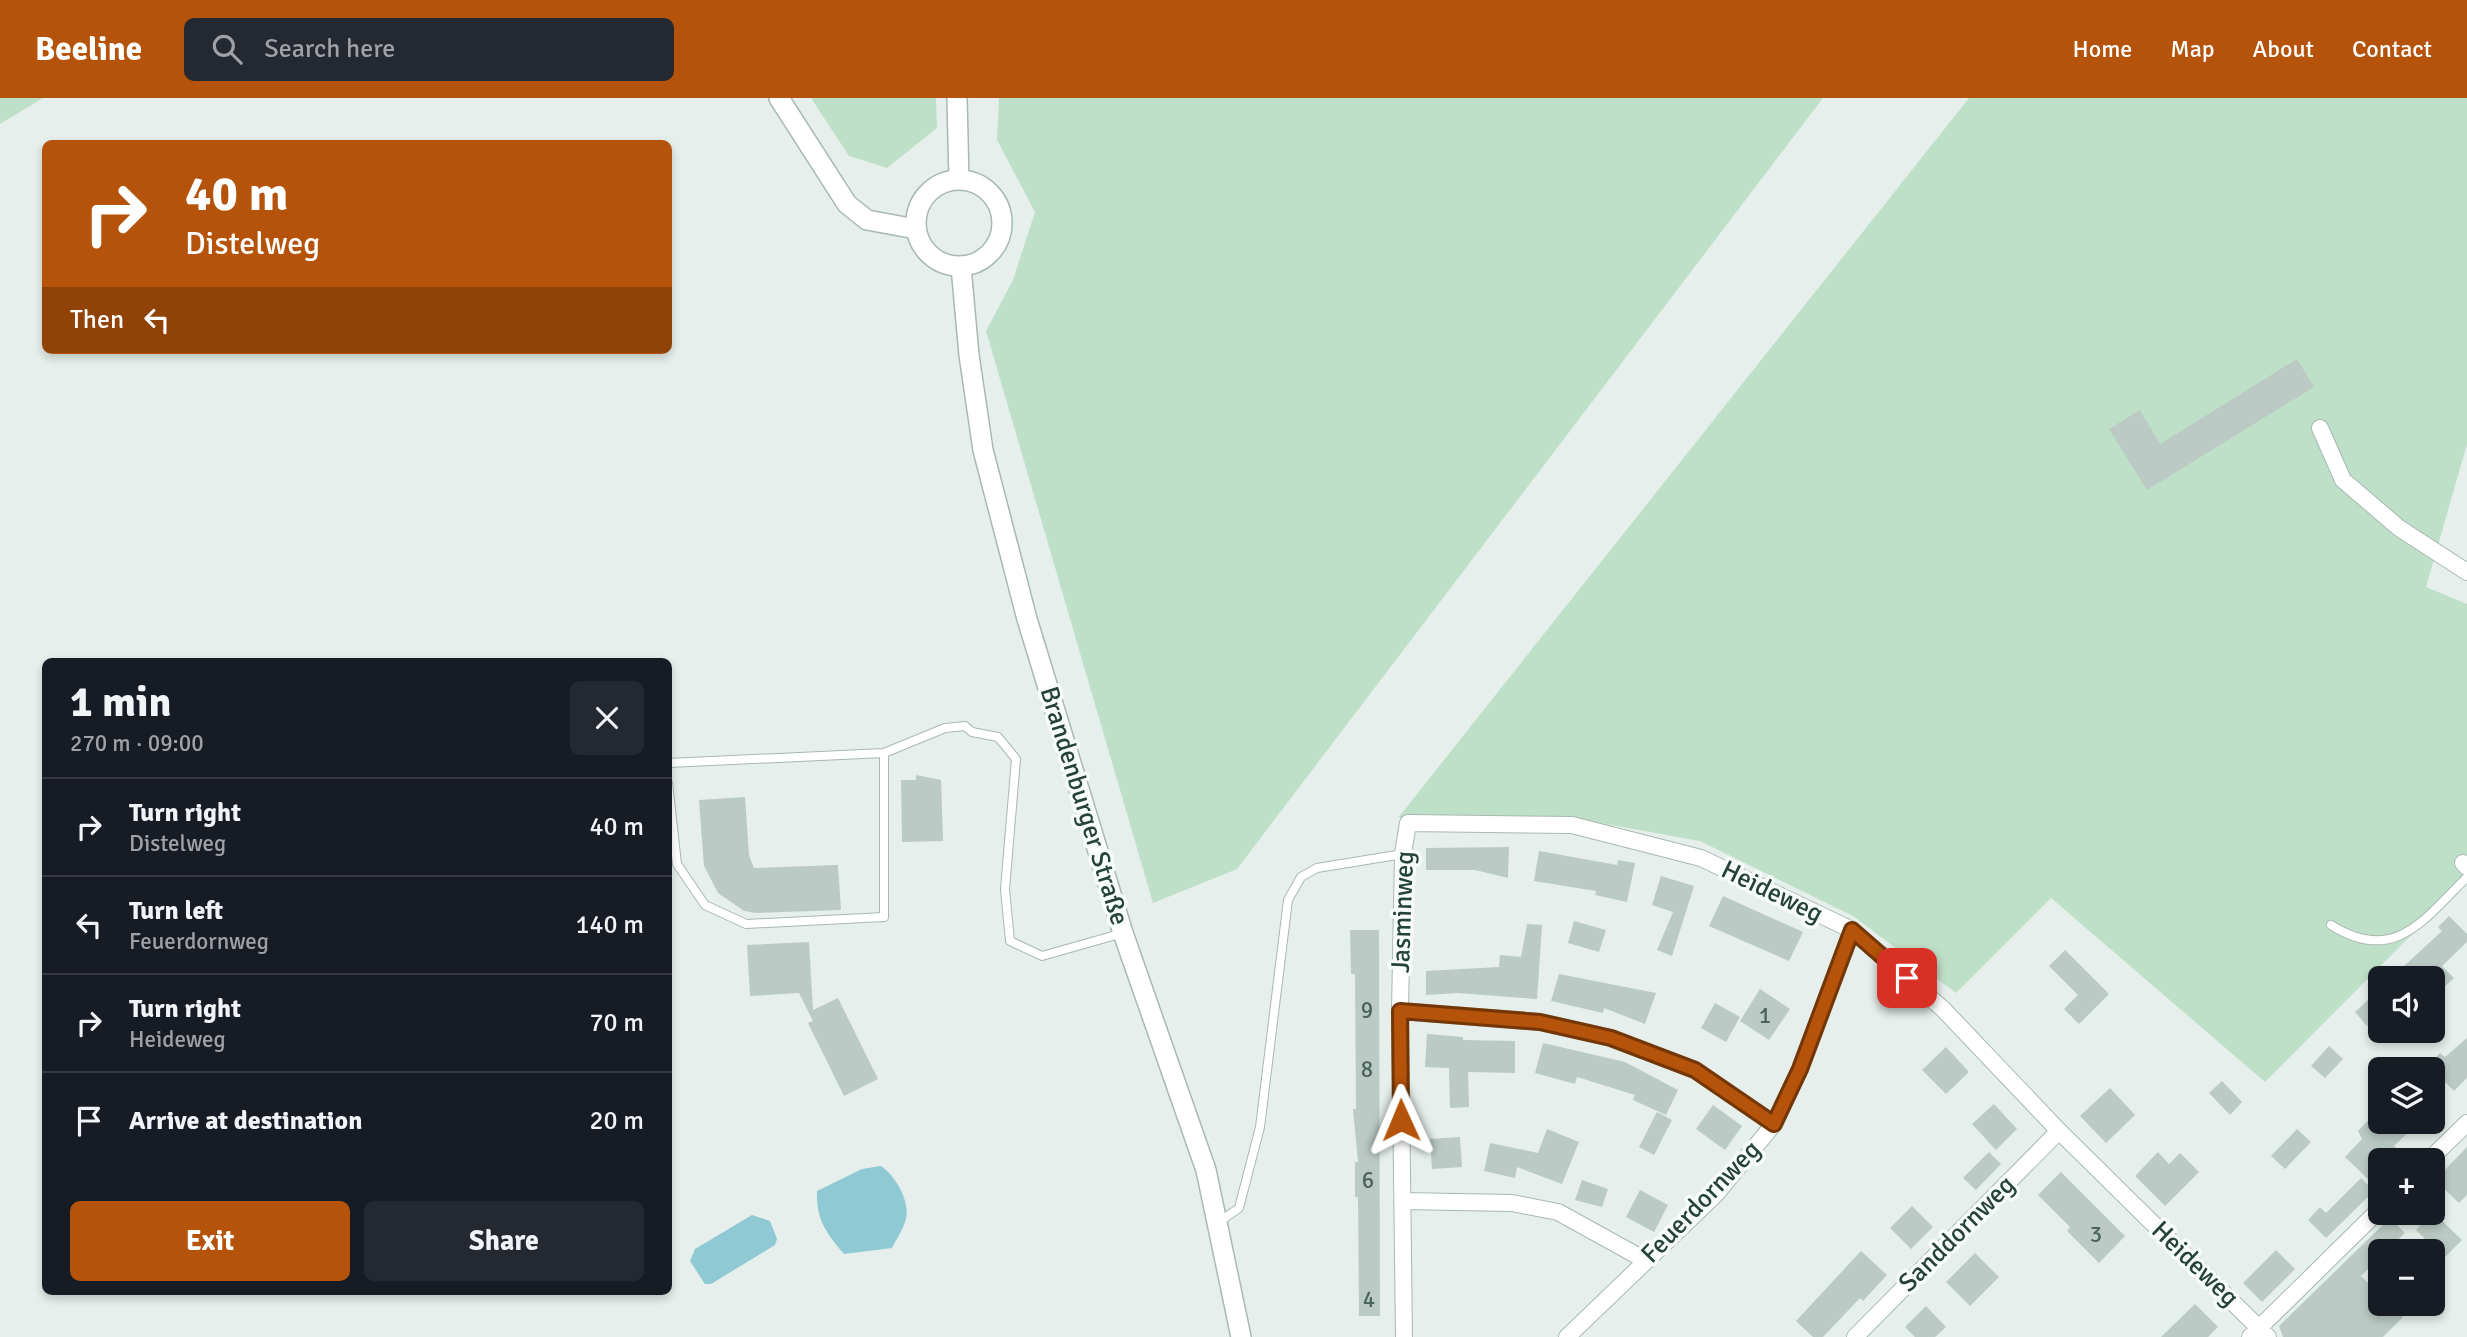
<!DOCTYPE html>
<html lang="en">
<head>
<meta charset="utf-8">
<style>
	body { margin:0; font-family:Signika,sans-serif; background:#242831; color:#f1f3f6; height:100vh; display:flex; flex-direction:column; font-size:26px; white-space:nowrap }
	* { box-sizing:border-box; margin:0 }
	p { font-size:23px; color:#9ea1a6 }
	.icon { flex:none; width:38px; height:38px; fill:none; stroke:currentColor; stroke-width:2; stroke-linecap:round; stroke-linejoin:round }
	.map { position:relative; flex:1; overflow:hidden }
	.drawer { position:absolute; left:42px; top:560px; width:630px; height:637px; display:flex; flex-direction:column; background:#171b24; border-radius:10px; box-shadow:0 4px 10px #0003 }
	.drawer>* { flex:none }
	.top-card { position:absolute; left:42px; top:42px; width:630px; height:214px; border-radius:10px; box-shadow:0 4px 10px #0003; background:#b45309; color:#fff; overflow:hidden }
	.buttons { position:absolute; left:2368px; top:868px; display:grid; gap:14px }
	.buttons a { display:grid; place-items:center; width:77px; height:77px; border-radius:10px; background:#171b24; box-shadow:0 4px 10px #0003; font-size:35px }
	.pin { position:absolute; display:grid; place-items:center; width:60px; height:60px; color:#fff; margin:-30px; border-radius:14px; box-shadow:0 4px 10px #0006 }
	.me { position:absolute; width:77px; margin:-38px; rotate:359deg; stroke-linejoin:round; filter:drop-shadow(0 0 5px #0008) }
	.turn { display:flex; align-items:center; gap:24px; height:147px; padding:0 28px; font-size:32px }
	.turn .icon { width:91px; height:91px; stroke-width:2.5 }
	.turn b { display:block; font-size:49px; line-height:60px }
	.then { display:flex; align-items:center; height:66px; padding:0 28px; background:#0003; gap:14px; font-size:26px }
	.round { display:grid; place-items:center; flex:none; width:74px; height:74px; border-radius:10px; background:#242831 }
	.summary { display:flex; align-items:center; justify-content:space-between; height:119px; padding:0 28px }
	h1 { font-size:42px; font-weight:700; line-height:52px }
	.cta { display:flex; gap:14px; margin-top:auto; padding:14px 28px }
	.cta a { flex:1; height:80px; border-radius:10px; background:#b45309; color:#fff; font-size:28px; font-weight:700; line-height:80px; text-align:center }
	.cta a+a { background:#242831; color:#f1f3f6 }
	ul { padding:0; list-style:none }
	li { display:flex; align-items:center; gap:21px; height:98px; padding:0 28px; border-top:2px solid #363941 }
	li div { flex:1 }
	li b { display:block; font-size:26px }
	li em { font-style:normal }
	header { display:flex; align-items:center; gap:42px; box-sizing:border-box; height:98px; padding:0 35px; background:#b45309; color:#fff }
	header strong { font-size:33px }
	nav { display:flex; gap:38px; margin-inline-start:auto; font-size:24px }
	.search { width:490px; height:63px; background:#242831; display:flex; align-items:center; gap:18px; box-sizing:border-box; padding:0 24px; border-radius:10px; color:#9ea1a6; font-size:26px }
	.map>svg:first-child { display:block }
	.green { fill:#bfe0c8 }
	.water { fill:#8ec9d4 }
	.building { fill:#bbcac4 }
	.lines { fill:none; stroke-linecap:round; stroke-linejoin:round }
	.service-casing { stroke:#a8b8b2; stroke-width:10 }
	.minor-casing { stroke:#a8b8b2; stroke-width:18 }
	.tertiary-casing { stroke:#a8b8b2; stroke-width:22 }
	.service { stroke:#fff; stroke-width:8 }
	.minor { stroke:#fff; stroke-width:16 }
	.tertiary { stroke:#fff; stroke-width:19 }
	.route-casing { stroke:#753606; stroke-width:18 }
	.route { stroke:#b45309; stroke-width:12 }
	.labels { text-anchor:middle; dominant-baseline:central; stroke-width:7; stroke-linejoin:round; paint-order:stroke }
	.number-label { font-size:23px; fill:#4a645c }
	.street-label { font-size:26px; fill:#24423a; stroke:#f7fbf9 }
</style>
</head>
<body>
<header>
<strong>Beeline</strong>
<div class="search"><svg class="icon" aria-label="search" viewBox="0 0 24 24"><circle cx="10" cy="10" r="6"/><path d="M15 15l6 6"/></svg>Search here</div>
<nav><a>Home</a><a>Map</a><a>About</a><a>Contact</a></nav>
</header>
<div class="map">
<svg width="2467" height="1239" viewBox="0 0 2467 1239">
	<rect width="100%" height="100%" fill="#e6efeb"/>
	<path class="green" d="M0,0H43L0,26Z
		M811,0H936L937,30L887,70L849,58Z
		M999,0H1823L1237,771L1153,805L986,233L1013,182L1035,114L997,42Z
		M1969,0H2467V346L2426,489L2467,506V781L2265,984L2051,800L1956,895L1853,818L1700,743L1561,718L1398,720Z"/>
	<path class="water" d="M881,1068C896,1078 912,1106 905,1124C902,1133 896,1142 892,1150L844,1156C826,1135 816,1121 817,1093L862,1071Z
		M752,1117L770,1123L777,1141L775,1147L711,1186H705L690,1163L695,1151Z"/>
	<path class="building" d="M2297,261L2314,289L2147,392L2109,331L2140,312L2160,346Z
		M916,677L941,682L943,743L902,744L901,682H916Z
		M745,699L749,757L754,770L838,767L841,812L756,815L744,813L718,795L704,768L699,702Z
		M1509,749L1508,780L1475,772H1426V750Z
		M1539,753L1617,767L1618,762L1635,765L1627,804L1595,797L1596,793L1534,783Z
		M1661,778L1694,788L1672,858L1657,852L1673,814L1652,807Z
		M1723,798L1803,834L1789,863L1709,828Z
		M2449,818L2467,836V844L2442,868L2454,880L2432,900V880H2391L2442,833L2438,829Z
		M1574,823L1606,832L1599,854L1568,845Z
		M1527,826L1542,827L1537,901L1458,895L1426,897V873L1499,869L1500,857L1521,859Z
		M1350,832H1379L1380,1218H1359L1358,1099H1355V1064H1358L1353,1011H1356L1355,876H1351Z
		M809,844L813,912L838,900L878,981L844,998L808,925L813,923L799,895L750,898L747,847Z
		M2065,852L2109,896L2079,926L2064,911L2078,897L2049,868Z
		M1559,876L1656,895L1645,926L1604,910L1603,915L1551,903Z
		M1760,891L1790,911L1769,942L1740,923Z
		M2380,891V916L2367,928L2355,914Z
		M1715,905L1740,919L1726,944L1701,930Z
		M1427,936L1463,939V942L1515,943V975L1468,974L1469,1009L1450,1010L1449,970L1425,969Z
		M2467,940V980L2454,993L2428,967L2440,955L2445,959Z
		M1543,945L1625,964L1678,992L1666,1017L1633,1002L1635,997L1577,979L1575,986L1535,975Z
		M2329,948L2343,961L2325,980L2311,968Z
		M1946,949L1969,974L1946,996L1922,972Z
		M2222,983L2242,1004L2230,1017L2209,995Z
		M2110,990L2135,1017L2106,1045L2080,1018Z
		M1994,1006L2017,1031L1996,1052L1972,1026Z
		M1713,1007L1742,1028L1725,1052L1696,1031Z
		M2380,1010V1024H2419L2394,1048L2399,1052L2390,1062H2380V1072L2370,1083L2345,1059L2362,1041L2358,1033Z
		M1657,1014L1672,1022L1654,1057L1639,1049Z
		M1547,1031L1579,1044L1562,1086L1517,1069L1515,1080L1484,1073L1490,1045L1538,1055Z
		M2297,1031L2311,1044L2285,1071L2271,1058Z
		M1460,1039L1462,1069L1432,1071L1430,1041Z
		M2467,1049V1097L2459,1105L2435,1082Z
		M1989,1054L2001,1066L1976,1092L1963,1080Z
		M2158,1054L2169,1066L2180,1055L2199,1074L2165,1108L2135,1078Z
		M2061,1074L2125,1138L2099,1165L2067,1133L2070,1129L2038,1097Z
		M2361,1080L2374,1093L2326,1140L2308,1122L2320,1109L2326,1115Z
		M1582,1082L1608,1091L1602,1109L1575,1102Z
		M1640,1092L1668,1107L1654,1134L1626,1119Z
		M1912,1108L1933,1129L1911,1151L1890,1130Z
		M2433,1114L2462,1142L2444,1160L2416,1132Z
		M2390,1120L2405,1135L2386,1153H2380V1159L2361,1178L2380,1197V1206H2389L2403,1219L2383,1239H2283L2279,1228Z
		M2276,1152L2295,1171L2262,1204L2243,1185Z
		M1861,1153L1887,1177L1863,1203L1860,1200L1823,1239H1813L1796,1223Z
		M1975,1155L1999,1179L1970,1208L1946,1184Z
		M2195,1206L2218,1229L2208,1239H2161Z
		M1926,1208L1946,1229L1935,1239H1915L1905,1229Z"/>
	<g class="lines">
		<g class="service-casing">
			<path id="service" d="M668,665L884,655L945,630L965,628L972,634L998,639L1016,661L1005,791L1010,843L1042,858L1123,835
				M668,685L677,766L705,807L746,826L884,819V655
				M2331,827C2394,867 2424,822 2467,779
				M1219,1124L1239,1110L1260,1029L1288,802L1301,779L1317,770L1403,756"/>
		</g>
		<g class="minor-casing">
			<path id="minor" d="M2320,330L2343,382L2399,430L2467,474
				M2463,765L2467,769
				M1400,913L1540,924L1611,940L1695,972L1774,1026
				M2429,1062L2467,1025
				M1402,1103L1512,1105L1558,1114L1645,1162
				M1404,1239L1400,913L1403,756L1408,725L1572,727L1701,760L1852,832L1943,911L2059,1033L2268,1239
				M1567,1239L1716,1096L1774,1026L1800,971L1852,832
				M1855,1239L2059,1033
				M2250,1239L2380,1111"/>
		</g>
		<g class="tertiary-casing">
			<path id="tertiary" d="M779,0L847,106L867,122L916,131
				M957,0L959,82
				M916 125a43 43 0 1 1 86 0a43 43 0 1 1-86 0Z
				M961,169L969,257L983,352L1027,521L1123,835L1206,1072L1241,1239"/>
		</g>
		<use href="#service" class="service"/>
		<use href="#minor" class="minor"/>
		<use href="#tertiary" class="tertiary"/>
	</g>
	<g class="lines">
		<g class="route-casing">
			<path id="route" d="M1401,1022L1400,913L1540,924L1611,940L1695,972L1774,1026L1800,971L1852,832L1907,880"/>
		</g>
		<use href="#route" class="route"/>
	</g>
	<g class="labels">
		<g class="number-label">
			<text x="1367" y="912">9</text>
			<text x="1765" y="917">1</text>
			<text x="1367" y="971">8</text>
			<text x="1368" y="1082">6</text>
			<text x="2096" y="1136">3</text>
			<text x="1369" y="1201">4</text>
		</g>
		<g class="street-label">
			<text transform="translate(1084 708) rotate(73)">Brandenburger Straße</text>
			<text transform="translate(1772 794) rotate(26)">Heideweg</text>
			<text transform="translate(1403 814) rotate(-88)">Jasminweg</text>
			<text transform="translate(1701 1104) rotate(-46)">Feuerdornweg</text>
			<text transform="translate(1957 1136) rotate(-45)">Sanddornweg</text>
			<text transform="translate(2195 1166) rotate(44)">Heideweg</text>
		</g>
	</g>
</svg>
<div class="buttons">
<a><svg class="icon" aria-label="sound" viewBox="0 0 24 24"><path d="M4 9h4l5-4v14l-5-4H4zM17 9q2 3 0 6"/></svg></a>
<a><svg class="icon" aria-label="layers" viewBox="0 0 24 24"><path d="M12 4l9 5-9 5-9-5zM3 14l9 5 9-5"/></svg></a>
<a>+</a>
<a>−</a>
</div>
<div class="pin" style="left:1907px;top:880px;background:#d93025"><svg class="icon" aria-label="arrive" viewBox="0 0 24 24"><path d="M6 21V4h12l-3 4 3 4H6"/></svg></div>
<svg class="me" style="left:1401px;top:1022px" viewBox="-20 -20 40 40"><path d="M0-17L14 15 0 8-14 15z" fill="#b45309" stroke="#fff" stroke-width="4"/></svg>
<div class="top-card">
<div class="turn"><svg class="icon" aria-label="right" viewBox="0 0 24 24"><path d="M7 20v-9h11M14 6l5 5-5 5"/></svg><div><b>40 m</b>Distelweg</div></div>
<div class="then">Then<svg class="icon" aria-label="left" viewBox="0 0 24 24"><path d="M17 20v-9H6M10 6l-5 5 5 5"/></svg></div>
</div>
<section class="drawer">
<div class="summary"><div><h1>1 min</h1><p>270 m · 09:00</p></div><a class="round"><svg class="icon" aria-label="close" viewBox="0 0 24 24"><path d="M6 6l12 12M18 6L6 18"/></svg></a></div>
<ul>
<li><svg class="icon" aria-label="right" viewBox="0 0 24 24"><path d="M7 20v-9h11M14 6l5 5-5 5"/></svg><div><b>Turn right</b><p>Distelweg</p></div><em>40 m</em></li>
<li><svg class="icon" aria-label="left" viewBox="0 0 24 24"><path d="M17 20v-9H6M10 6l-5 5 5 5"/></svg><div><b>Turn left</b><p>Feuerdornweg</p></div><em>140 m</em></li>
<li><svg class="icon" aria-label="right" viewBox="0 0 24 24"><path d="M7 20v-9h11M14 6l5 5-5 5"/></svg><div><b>Turn right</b><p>Heideweg</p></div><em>70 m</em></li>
<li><svg class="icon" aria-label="arrive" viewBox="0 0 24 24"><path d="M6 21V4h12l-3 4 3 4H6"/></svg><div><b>Arrive at destination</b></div><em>20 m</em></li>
</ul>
<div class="cta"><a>Exit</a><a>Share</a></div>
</section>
</div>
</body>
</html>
